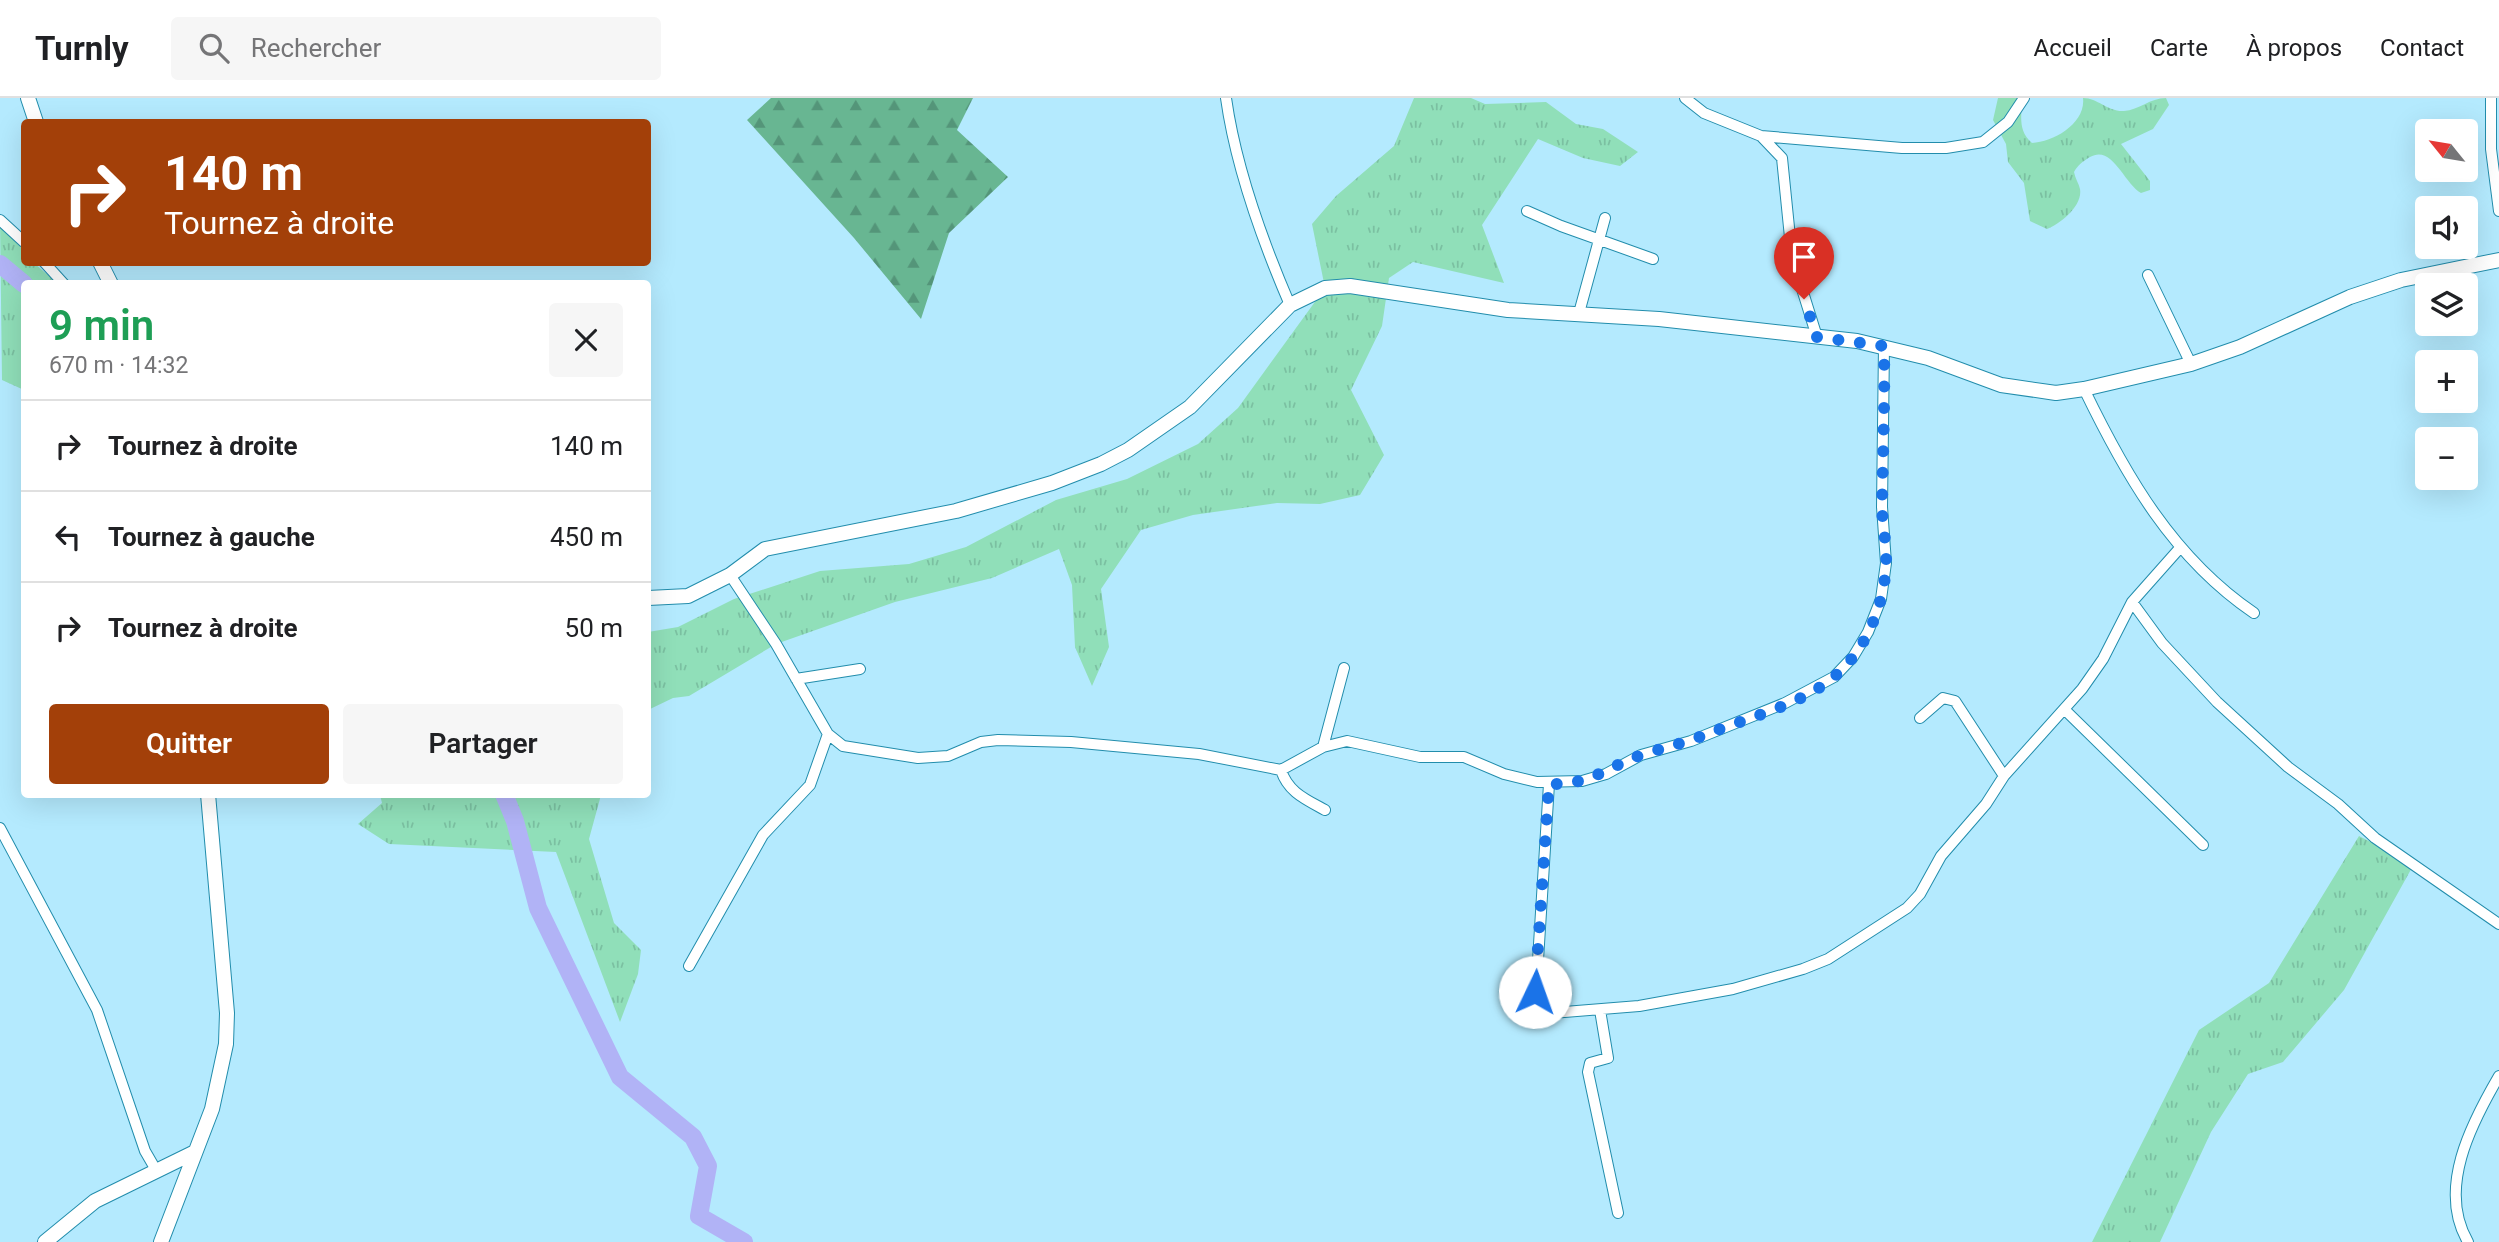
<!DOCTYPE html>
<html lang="fr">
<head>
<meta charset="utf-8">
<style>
	body { margin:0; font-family:Roboto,sans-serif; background:#f6f6f6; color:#202124; height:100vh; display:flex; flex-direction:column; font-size:26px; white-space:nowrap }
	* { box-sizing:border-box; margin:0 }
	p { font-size:23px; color:#757577 }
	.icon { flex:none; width:38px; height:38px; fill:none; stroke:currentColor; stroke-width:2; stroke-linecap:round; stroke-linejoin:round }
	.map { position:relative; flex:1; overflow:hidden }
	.panel { position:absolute; left:21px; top:182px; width:630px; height:518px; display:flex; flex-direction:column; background:#fff; border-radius:7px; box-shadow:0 7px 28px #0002 }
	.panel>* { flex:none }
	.hud { position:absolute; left:21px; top:21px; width:630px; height:147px; border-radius:7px; box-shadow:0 7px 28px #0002; background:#a34009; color:#fff; overflow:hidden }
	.needle { width:46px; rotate:300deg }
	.fabs { position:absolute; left:2415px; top:21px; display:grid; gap:14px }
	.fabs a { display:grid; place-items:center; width:63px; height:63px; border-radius:7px; background:#fff; box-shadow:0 7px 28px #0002; font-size:35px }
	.pin { position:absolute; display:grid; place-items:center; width:60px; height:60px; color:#fff; margin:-72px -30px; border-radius:50% 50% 50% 0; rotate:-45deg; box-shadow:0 0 7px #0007 }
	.pin .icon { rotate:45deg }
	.me { position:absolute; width:77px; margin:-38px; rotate:3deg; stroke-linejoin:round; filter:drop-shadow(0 0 5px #0008) }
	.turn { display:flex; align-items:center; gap:24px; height:147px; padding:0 28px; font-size:32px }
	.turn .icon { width:91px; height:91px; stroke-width:2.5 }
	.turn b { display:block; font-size:49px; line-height:60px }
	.round { display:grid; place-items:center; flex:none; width:74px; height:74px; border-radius:7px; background:#f6f6f6 }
	.head { display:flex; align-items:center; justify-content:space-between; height:119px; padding:0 28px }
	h1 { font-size:42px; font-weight:600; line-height:52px; color:#1e9e55 }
	.action { display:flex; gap:14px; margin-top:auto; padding:14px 28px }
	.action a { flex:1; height:80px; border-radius:7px; background:#a34009; color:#fff; font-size:28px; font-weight:600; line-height:80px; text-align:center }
	.action a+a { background:#f6f6f6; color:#202124 }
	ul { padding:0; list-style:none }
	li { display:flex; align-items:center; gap:21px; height:91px; padding:0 28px; border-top:2px solid #e0e0e0 }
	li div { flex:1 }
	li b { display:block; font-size:26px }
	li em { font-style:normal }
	header { display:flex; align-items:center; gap:42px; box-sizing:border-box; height:98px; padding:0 35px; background:#fff; border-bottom:2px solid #e0e0e0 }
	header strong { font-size:33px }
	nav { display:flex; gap:38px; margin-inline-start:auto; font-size:24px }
	.search { width:490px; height:63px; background:#f6f6f6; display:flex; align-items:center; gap:18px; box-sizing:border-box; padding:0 24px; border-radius:7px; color:#757577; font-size:26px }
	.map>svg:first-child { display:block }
	.grass { fill:url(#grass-tufts) }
	.forest { fill:url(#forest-firs) }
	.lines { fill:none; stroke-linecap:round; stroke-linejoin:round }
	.river { stroke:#b1b3f6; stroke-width:18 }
	.street-casing { stroke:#228dac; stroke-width:12 }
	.secondary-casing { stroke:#228dac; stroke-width:16 }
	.street { stroke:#fff; stroke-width:10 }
	.secondary { stroke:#fff; stroke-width:14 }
	.route { stroke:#1a73e8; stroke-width:12; stroke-dasharray:0 21.6 }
</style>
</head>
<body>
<header>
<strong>Turnly</strong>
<div class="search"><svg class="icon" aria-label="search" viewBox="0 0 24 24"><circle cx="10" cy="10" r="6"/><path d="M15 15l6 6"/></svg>Rechercher</div>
<nav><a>Accueil</a><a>Carte</a><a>À propos</a><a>Contact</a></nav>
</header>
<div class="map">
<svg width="2499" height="1144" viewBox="0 0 2499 1144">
	<defs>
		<pattern id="grass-tufts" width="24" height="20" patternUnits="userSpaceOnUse" patternTransform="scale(1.75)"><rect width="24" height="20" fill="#90dfb9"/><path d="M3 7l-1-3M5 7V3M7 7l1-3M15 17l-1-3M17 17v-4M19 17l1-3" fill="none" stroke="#7bc0a1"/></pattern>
		<pattern id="forest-firs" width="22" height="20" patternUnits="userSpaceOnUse" patternTransform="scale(1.75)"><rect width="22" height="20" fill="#68b692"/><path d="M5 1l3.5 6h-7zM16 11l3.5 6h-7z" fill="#549579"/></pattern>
	</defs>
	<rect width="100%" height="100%" fill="#b4eafe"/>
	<path class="grass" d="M1414,0H1471L1485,6L1546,4L1576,26L1603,31L1638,54L1620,68L1583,60L1538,41L1482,127L1504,185L1413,164L1389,180L1382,228L1351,292L1384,357L1360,397L1320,406L1277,405L1193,417L1141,432L1101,491L1109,549L1092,588L1075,549L1072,487L1059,451L992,480L895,504L776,546L689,598L673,600L648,612V534L678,529L734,501L820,473L909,466L966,449L1056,402L1127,381L1198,346L1238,310L1325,190L1312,126L1336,98L1394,48Z
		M1998,0H2022C2022,17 2017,32 2032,45C2054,44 2086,25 2083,0C2098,0 2108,14 2124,13C2139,12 2150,0 2166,0L2169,7L2153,31L2121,46L2150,83V92L2141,95C2124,85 2112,46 2090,59C2082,64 2078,67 2074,74C2075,80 2079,86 2080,91C2083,108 2060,126 2047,131L2030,123L2024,85L2008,64L2006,46L1993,22Z
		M0,123L24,153V164L34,165L57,185L24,186V292L2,282Z
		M380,697H601L589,741L614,825L641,852L638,876L620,924L556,754L389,746L358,726L382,705Z
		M2359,738L2414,766L2344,892L2283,964L2248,976L2211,1034L2160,1144H2092L2199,932L2269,885Z"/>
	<path class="forest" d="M771,0H973L957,32L1008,79L949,135L921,221L854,140L747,22Z"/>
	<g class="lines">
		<path class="river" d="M0,166L24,186
			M504,696L515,723L538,810L620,979L693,1039L708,1068L699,1118L744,1144"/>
		<g class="street-casing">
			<path id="street" d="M1226,0C1236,71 1262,142 1290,207
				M1685,0L1704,15L1761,38L1902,50H1946L1983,44L2008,24L2024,0
				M2491,0V51L2499,113
				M1761,38L1782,60L1792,159L1817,239
				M1527,113L1561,128L1653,161
				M0,122L24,144
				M44,164L64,186
				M2148,177L2191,266
				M1579,215L1605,120
				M2084,291C2126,378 2173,460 2254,515
				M730,477L776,546L828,636L843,648L918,660L948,658L981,644L998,642L1071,644L1199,656L1281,672L1323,649L1347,643L1420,659H1464L1504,676L1537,684L1582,683L1606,676L1641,657L1691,643L1785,605L1834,579L1853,559L1868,534L1881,501L1886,465L1882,409L1884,248
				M2132,504L2162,545L2217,604L2288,669L2338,706L2375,740L2499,826
				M796,581L860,571
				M2065,612L2203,747
				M1920,620L1943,600L1955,603L2004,678
				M1323,649L1344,570
				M1281,672C1288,694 1305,701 1325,712
				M1549,686L1536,894L1543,912L1552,915L1639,908L1733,891L1803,871L1828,861L1907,810L1920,796L1941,758L1986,706L2004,678L2082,591L2103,561L2132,504L2179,451
				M0,730L97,912L145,1053L156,1072
				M689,868L763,737L810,687L828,636
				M1600,912L1608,960L1590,965L1588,974L1618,1115
				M2468,1144C2437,1091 2471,1026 2499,978"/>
		</g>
		<g class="secondary-casing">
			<path id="secondary" d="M28,0L36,24
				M100,164L111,186
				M648,500L688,498L730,477L765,451L956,413L1052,385L1101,366L1128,352L1190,309L1290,207L1325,190L1350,188L1508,212L1659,221L1857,243L1928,260L2001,287L2056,295L2084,291L2191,266L2240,249L2350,199L2401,182L2499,162
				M45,1144L95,1103L195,1054
				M161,1144L212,1011L226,946L227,915L208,696"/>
		</g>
		<use href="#street" class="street"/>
		<use href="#secondary" class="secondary"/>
	</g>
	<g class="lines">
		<path class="route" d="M1535,894L1549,686C1589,688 1609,668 1644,656C1666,649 1688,644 1710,635C1749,619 1802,607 1835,578C1866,552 1885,506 1886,465C1887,446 1882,426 1882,407C1883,354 1885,301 1884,248L1817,239L1804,201"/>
	</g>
</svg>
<div class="fabs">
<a><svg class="needle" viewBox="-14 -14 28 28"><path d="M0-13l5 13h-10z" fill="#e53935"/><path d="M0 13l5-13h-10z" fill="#757577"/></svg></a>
<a><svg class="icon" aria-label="sound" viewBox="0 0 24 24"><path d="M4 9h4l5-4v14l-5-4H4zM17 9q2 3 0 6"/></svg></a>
<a><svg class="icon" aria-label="layers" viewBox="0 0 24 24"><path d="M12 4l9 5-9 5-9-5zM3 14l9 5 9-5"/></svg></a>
<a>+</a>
<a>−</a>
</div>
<div class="pin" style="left:1804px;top:201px;background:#d93025"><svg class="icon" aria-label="arrive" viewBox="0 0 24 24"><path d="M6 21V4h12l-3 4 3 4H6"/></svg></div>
<svg class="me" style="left:1535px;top:894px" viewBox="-20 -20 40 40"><circle r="19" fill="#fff"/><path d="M0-13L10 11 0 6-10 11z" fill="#1a73e8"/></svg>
<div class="hud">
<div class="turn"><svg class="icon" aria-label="right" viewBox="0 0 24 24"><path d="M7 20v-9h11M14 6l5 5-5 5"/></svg><div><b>140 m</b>Tournez à droite</div></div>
</div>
<section class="panel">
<div class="head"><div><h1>9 min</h1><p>670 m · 14:32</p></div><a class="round"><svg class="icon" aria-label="close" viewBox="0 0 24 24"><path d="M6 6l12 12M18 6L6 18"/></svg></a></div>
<ul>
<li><svg class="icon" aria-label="right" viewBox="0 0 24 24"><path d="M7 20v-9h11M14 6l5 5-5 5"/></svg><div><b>Tournez à droite</b></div><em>140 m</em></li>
<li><svg class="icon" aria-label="left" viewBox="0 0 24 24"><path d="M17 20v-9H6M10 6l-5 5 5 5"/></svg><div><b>Tournez à gauche</b></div><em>450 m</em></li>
<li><svg class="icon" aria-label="right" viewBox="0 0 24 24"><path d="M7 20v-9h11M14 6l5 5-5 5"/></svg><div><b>Tournez à droite</b></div><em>50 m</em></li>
</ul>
<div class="action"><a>Quitter</a><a>Partager</a></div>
</section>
</div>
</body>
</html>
